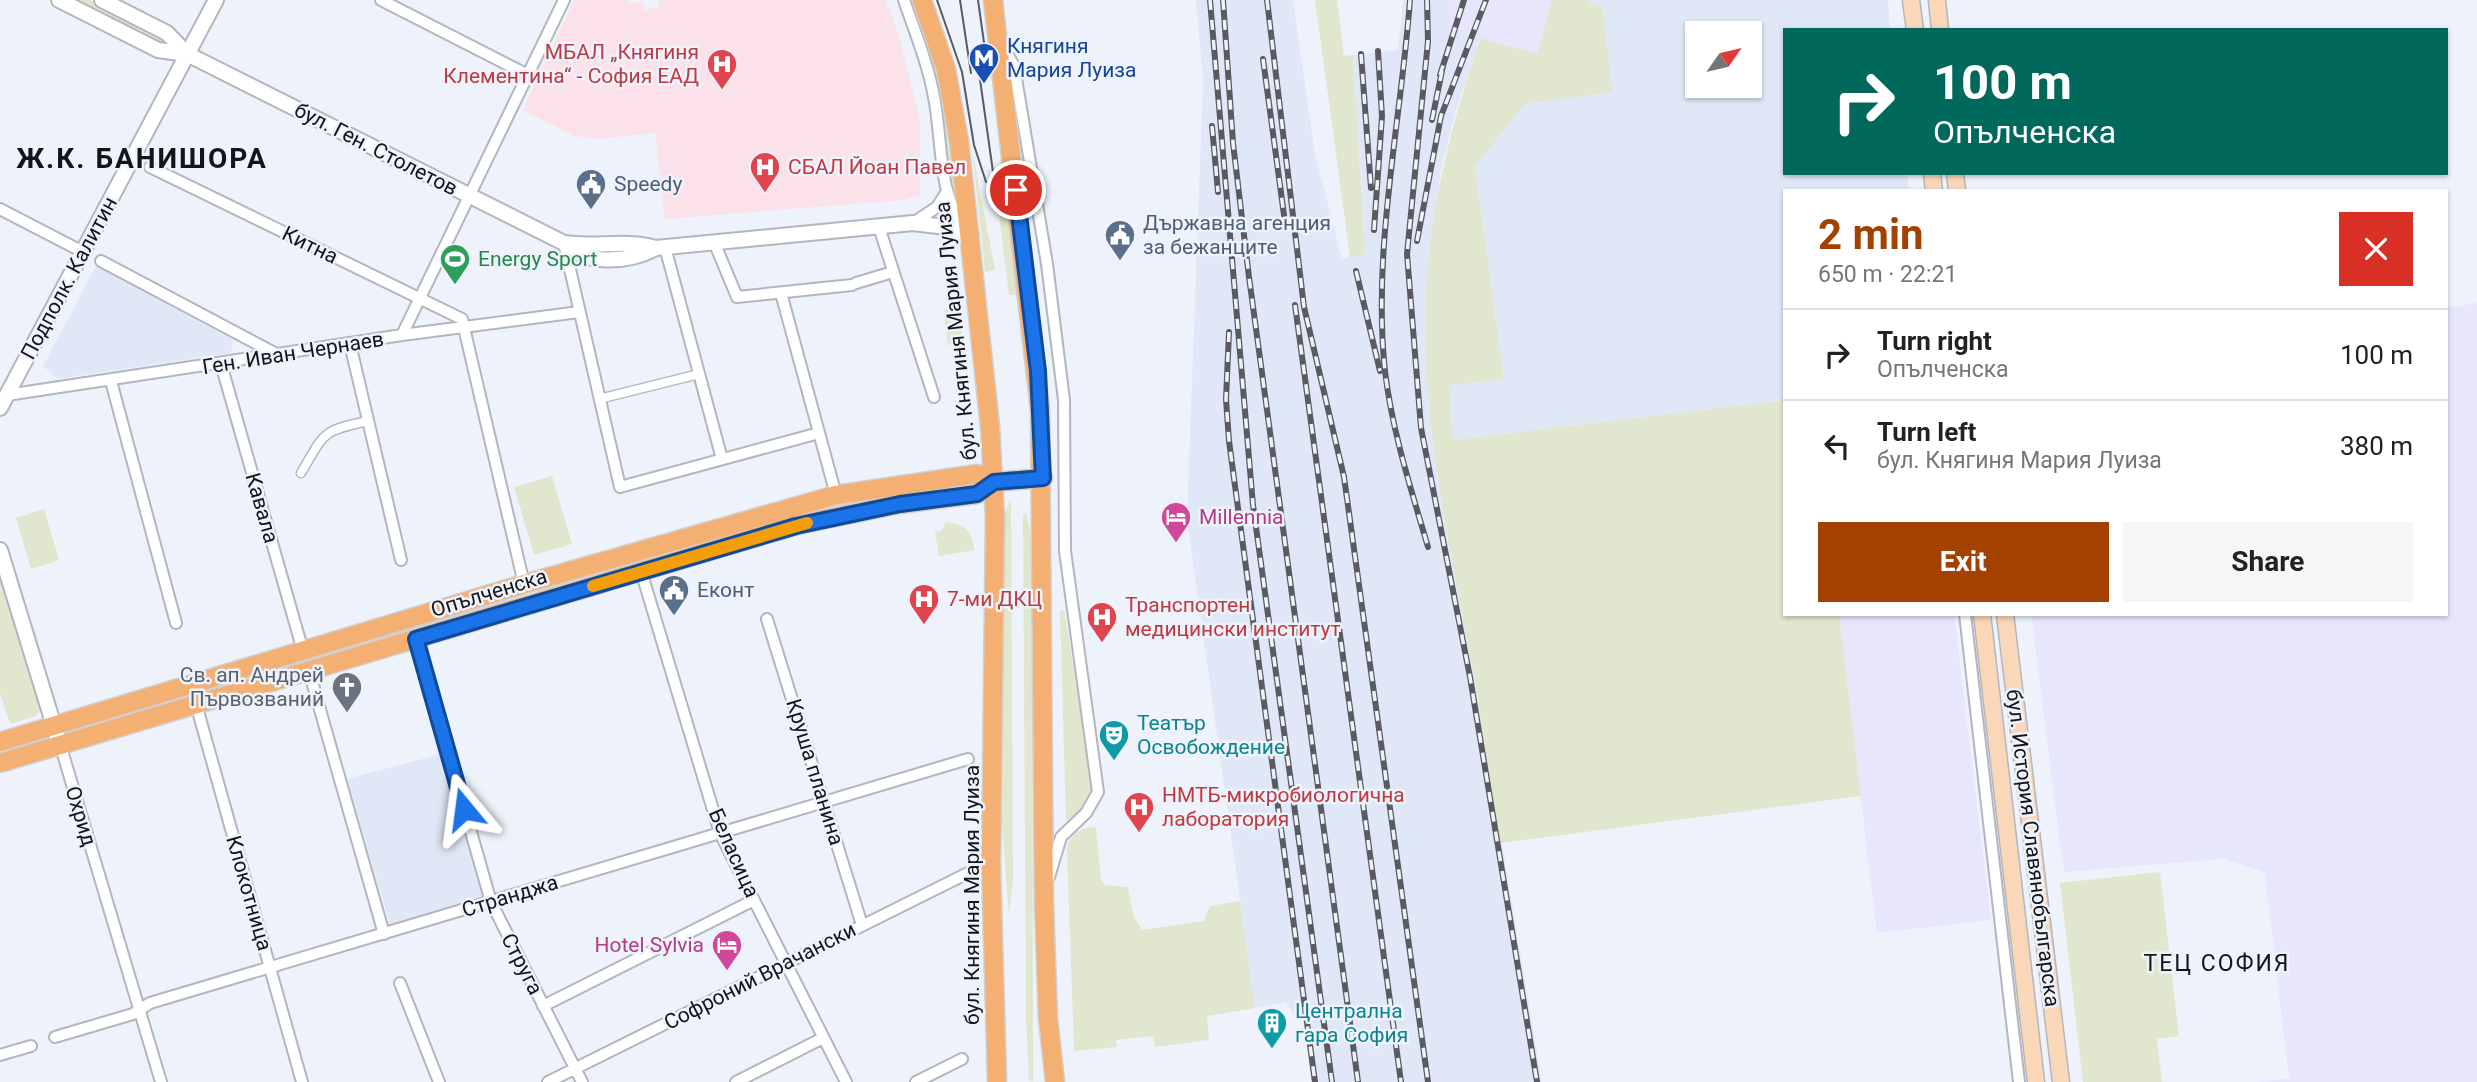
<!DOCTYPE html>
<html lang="en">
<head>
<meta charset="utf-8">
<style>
	body { margin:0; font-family:Roboto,sans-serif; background:#f6f6f6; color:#222; height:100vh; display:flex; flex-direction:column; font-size:26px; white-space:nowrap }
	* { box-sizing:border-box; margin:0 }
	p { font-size:23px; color:#767676 }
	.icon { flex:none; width:38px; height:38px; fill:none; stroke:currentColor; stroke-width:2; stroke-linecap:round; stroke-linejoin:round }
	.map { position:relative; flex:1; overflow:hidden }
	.details { position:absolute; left:1783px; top:189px; width:665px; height:427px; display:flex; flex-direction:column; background:#fff; border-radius:0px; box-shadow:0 2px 5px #0004 }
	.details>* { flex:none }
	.guide { position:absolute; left:1783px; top:28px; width:665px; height:147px; border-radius:0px; box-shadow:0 2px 5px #0004; background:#00695c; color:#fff; overflow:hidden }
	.needle { width:46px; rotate:56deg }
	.controls { position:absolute; left:1685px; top:21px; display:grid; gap:14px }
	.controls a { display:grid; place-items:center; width:77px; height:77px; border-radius:0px; background:#fff; box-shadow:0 2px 5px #0004; font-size:35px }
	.pin { position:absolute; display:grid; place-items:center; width:60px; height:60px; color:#fff; margin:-30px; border:4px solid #fff; border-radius:50%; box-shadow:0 2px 7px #0007 }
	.me { position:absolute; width:77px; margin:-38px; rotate:344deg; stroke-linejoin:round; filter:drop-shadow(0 0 5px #0008) }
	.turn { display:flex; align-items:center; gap:24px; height:147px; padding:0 35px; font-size:32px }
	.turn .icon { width:91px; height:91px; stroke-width:2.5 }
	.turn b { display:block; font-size:49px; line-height:60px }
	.round { display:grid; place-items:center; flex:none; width:74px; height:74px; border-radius:0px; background:#f6f6f6 }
	.headline { display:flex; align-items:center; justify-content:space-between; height:119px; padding:0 35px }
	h1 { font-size:42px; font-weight:700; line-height:52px; color:#a34101 }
	.primary-button { display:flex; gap:14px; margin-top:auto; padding:14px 35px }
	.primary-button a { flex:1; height:80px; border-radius:0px; background:#a34101; color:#fff; font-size:28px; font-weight:700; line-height:80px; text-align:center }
	.primary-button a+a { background:#f6f6f6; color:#222 }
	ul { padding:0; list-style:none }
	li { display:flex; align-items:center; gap:21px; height:91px; padding:0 35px; border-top:2px solid #e0e0e0 }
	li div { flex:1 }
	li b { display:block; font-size:26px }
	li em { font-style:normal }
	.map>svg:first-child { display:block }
	.built { fill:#e0e8f7; fill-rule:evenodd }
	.industrial { fill:#e8e6fc }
	.medical { fill:#fae1ea }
	.green { fill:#e0e7ce }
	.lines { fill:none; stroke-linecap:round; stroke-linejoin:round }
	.pedestrian-casing { stroke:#b2b6be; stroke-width:11 }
	.minor-casing { stroke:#b2b6be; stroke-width:14 }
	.tertiary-casing { stroke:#b2b6be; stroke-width:18 }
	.secondary-casing { stroke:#b2b6be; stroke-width:19 }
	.primary-casing { stroke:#d0d0d1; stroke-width:21 }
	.pedestrian { stroke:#fff; stroke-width:8 }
	.minor { stroke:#fff; stroke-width:10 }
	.tertiary { stroke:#fff; stroke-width:14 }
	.secondary { stroke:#f9d7b8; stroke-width:16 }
	.primary { stroke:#f4af72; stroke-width:18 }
	.tram { stroke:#595b60; stroke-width:2 }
	.rail-casing { stroke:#595b60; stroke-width:6 }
	.rail { stroke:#eef3fb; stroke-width:3.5; stroke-dasharray:10; stroke-linecap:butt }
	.route-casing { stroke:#114b97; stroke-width:18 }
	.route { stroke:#1a73e8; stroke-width:12 }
	.slow { stroke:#f59e0b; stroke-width:12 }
	.labels { text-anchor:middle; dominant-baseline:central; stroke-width:5; stroke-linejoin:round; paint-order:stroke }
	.transit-label { font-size:21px; fill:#164399; stroke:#eef3fb; text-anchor:start }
	.health-label { font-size:21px; fill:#be3a42; stroke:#eef3fb; text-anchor:start }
	.street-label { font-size:21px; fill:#141518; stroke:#eef3fb }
	.service-label { font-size:21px; fill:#4e5e75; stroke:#eef3fb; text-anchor:start }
	.leisure-label { font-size:21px; fill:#27864d; stroke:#eef3fb; text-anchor:start }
	.hotel-label { font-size:21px; fill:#b23c85; stroke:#eef3fb; text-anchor:start }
	.worship-label { font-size:21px; fill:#5b616d; stroke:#eef3fb; text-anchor:end }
	.culture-label { font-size:21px; fill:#0d838f; stroke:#eef3fb; text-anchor:start }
	.neighbourhood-label { font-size:23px; letter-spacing:2px; fill:#141518; stroke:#eef3fb }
	.district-label { font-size:28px; font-weight:bold; letter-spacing:2px; fill:#141518; stroke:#eef3fb }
</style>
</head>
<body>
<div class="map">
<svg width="2477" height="1082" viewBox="0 0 2477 1082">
	<rect width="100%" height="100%" fill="#eef3fb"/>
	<path class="built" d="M1196,0H1293L1315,154L1342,258L1365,254L1353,55L1398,50L1403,0H1492L1454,116L1441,170L1426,296L1475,683L1542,1082H1311L1303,1018H1295L1286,1002L1255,1008L1187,519L1203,80Z
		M1589,0H1888L1890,30H1785V173H1907L1909,191H1785V400L1453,440L1449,386L1504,379L1475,166L1601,5L1590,6ZM1698,33H1750V86H1698Z
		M96,266L233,340L231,353L57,379L43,366Z
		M444,753L485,901L391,928L347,779Z"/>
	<path class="industrial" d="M1449,0H1552L1537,54L1449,30Z
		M2477,303V1082H2259L2289,1078L2265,872L2224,859L2064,872L2031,614H2446L2447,308Z
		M1839,614H1954L1991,920L1877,933Z"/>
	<path class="medical" d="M574,0H628L629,4L643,1L645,10L660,7L658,0H886L899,36L920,121V195L905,200L665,219L655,133L599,139L574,136L523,110Z"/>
	<path class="green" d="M72,0H90L163,37L165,43L162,45Z
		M909,0H914L937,72L947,120L956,199L953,194L941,105Z
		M1315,0H1337L1344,56L1353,55L1365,254L1350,257Z
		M1552,0H1589L1590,6L1602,4L1612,92L1525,104L1475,166L1504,379L1449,386L1453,440L1785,400V614H1839L1861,796L1500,843C1491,789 1484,735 1475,681C1452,554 1421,427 1426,297C1430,207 1452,122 1480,38L1537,54Z
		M972,149L995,270L985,272Z
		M1001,153L1019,295H1009L998,206Z
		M958,308L963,343L948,345L943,310Z
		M552,476L572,544L534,555L514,487Z
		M1011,500L1013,878L1009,917L1002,823L1004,514Z
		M44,509L59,560L31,569L16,518Z
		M1023,514H1026L1032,539L1033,1082L1029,1081L1026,1017Z
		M946,522C966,524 971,530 975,550L939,556L935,532L941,531Z
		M0,565L44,703L36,716L10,724L0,693Z
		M1064,610L1093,788C1090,806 1079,811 1066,821L1060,611Z
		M1096,827L1101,880L1105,885L1128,887L1133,915L1142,930L1204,921L1210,906L1240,901L1255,1008L1207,1016L1209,1040L1155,1047L1153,1036L1116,1040L1117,1047L1074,1051L1067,849C1069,834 1081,828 1096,827Z
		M2160,872L2179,1036L2157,1039L2162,1082H2083L2060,883Z"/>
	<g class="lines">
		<g class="pedestrian-casing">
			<path id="pedestrian" d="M599,399L699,374
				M301,473C325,433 320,431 368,421"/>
		</g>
		<g class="minor-casing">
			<path id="minor" d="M381,0L528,75
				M904,0C915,32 928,64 934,97C943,143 937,193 966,231
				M1002,44L1014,66L1047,264L1064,400L1065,551L1098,792L1086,813L1061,837L1049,877
				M150,167L462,319L524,584
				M0,209L83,252
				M913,223L937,207L946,193
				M879,227L934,397
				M714,242L737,297L852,285
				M564,243L620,487L819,433
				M665,247L722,459
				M101,261L280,356
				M856,283L893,272
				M781,293L836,495
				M402,335L564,0
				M350,344L401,560
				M221,364L303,651
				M111,381L176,623
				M7,395L402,335L579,312
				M641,571L720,833L846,1082
				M1965,614L2019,1082
				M767,619L862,925
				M416,639L491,902L582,1082
				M309,671L384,934
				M196,704L302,1082
				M60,744L161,1082
				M400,983L439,1082
				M543,1006L754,900
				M55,1037L133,1014L150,1003L968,759
				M0,1055L31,1046
				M548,1082L972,871
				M736,1082L823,1038
				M916,1082L962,1059"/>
		</g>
		<g class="tertiary-casing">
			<path id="tertiary" d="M59,0L158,50L187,54
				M102,0L167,33L187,54L564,243C595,248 626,239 656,248L913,223L946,227L971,236
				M565,244C586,266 630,262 656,248
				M0,408L216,0
				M0,550L57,736"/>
		</g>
		<g class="secondary-casing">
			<path id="secondary" d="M1911,0L1915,30
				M1937,0L1940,30
				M1932,173L1934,191
				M1955,173L1957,191
				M1982,614L2036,1082
				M2005,614L2061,1082"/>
		</g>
		<g class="primary-casing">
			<path id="primary" d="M922,0L946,69L959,141L990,426L995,517L991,866L997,1082
				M993,0L1040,410L1044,904L1048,1018L1055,1082
				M0,742L524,584L836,495L977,474L994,482
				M0,763L796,525L899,504L977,494L994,482L1043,478"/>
		</g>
		<use href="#pedestrian" class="pedestrian"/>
		<use href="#minor" class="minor"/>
		<use href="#tertiary" class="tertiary"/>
		<use href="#secondary" class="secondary"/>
		<use href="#primary" class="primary"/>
		<path class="tram" d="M937,0L962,72L974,145L986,182
			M960,0L971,73
			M978,0L988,71
			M977,58L994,179"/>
		<g class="rail-casing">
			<path id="rail" d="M1210,0L1253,505L1332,1082
				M1223,0L1233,143L1249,277L1358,1082
				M1267,0L1304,307L1344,477L1428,1082
				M1410,0C1401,122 1372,250 1385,371C1392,431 1411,489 1428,547
				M1427,0L1428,41L1407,254L1421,428L1470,677L1537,1082
				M1361,54L1371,188
				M1263,59L1284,215
				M1440,75L1464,0
				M1432,120L1443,66
				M1212,126L1218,192
				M1374,230L1382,116L1378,51
				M1417,241L1441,116L1486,0
				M1356,271L1380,371
				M1295,305L1401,1082
				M1229,332L1226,399L1229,441L1315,1082"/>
		</g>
		<use href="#rail" class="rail"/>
	</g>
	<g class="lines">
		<g class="route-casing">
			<path id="route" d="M464,809L416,639L796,526L900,504L977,494L994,482L1043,478L1038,371L1016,190"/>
		</g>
		<use href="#route" class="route"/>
		<path class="slow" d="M593,586L807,523"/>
	</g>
	<defs>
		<g id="metro-pin" transform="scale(1.575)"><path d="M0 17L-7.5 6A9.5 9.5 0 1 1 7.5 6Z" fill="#1a4fb4" stroke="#eef3fb"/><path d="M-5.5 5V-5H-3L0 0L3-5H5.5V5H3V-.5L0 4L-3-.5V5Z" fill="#fff"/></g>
		<g id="hospital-pin" transform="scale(1.575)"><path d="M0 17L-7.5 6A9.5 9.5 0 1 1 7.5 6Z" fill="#e0444e" stroke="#eef3fb"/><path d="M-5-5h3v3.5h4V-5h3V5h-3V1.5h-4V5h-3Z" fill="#fff"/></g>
		<g id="civic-pin" transform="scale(1.575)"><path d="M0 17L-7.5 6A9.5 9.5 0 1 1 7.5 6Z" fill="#5c6f8a" stroke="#eef3fb"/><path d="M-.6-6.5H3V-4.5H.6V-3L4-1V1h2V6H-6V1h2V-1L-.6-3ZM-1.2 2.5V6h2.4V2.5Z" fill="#fff"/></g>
		<g id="stadium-pin" transform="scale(1.575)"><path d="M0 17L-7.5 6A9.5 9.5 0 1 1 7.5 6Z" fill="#2e9e5b" stroke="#eef3fb"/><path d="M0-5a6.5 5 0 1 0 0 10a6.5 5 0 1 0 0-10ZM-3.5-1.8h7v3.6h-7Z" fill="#fff"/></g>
		<g id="hotel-pin" transform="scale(1.575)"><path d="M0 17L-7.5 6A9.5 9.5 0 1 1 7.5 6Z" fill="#d1479c" stroke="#eef3fb"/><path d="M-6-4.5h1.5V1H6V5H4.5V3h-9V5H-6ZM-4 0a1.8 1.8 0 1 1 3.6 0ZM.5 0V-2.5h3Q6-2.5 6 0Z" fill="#fff"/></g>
		<g id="church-pin" transform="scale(1.575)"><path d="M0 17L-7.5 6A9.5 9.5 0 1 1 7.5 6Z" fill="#6b7280" stroke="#eef3fb"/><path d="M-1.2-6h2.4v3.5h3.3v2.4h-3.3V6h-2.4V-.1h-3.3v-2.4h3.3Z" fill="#fff"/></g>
		<g id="theatre-pin" transform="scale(1.575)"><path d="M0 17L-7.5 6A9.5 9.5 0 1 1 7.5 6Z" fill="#0f9aa8" stroke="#eef3fb"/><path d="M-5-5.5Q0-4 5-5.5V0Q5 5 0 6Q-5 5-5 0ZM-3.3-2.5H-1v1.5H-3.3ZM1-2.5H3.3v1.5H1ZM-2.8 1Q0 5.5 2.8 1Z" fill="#fff"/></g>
		<g id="building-pin" transform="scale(1.575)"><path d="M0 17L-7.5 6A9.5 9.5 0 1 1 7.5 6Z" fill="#0f9aa8" stroke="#eef3fb"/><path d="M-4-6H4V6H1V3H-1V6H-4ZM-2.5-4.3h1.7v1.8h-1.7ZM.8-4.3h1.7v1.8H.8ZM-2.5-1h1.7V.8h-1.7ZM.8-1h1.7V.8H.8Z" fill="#fff"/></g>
	</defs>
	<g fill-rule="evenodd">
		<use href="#metro-pin" x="984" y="58"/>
		<use href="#hospital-pin" x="722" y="64"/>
		<use href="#hospital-pin" x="765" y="167"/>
		<use href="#civic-pin" x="591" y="184"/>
		<use href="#civic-pin" x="1120" y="235"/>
		<use href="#stadium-pin" x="455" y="259"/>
		<use href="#hotel-pin" x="1176" y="517"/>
		<use href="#civic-pin" x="674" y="590"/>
		<use href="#hospital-pin" x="924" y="599"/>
		<use href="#hospital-pin" x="1102" y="617"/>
		<use href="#church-pin" x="347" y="687"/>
		<use href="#theatre-pin" x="1114" y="735"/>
		<use href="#hospital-pin" x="1139" y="807"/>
		<use href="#hotel-pin" x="727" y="945"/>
		<use href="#building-pin" x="1272" y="1023"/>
	</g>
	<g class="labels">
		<g class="transit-label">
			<text x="1007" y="46">Княгиня<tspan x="1007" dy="24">Мария Луиза</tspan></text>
		</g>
		<g class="health-label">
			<text x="699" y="52" text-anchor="end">МБАЛ „Княгиня<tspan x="699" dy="24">Клементина“ - София ЕАД</tspan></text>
			<text x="788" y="167">СБАЛ Йоан Павел</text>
			<text x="947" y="599">7-ми ДКЦ</text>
			<text x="1125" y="605">Транспортен<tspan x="1125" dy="24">медицински институт</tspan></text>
			<text x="1162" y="795">НМТБ-микробиологична<tspan x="1162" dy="24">лаборатория</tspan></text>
		</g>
		<g class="street-label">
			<text transform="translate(376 149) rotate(27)">бул. Ген. Столетов</text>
			<text transform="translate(310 245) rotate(26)">Китна</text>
			<text transform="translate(69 278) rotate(-62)">Подполк. Калитин</text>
			<text transform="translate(956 331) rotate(-96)">бул. Княгиня Мария Луиза</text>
			<text transform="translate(293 353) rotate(-9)">Ген. Иван Чернаев</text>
			<text transform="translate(262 508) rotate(74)">Кавала</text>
			<text transform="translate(489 593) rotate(-17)">Опълченска</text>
			<text transform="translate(815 772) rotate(73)">Круша планина</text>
			<text transform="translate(81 816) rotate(73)">Охрид</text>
			<text transform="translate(2033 848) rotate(83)">бул. История Славянобългарска</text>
			<text transform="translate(734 853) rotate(66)">Беласица</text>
			<text transform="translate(249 893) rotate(74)">Клокотница</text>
			<text transform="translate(972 895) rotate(-90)">бул. Княгиня Мария Луиза</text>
			<text transform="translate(510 896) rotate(-17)">Странджа</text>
			<text transform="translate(522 964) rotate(63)">Струга</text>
			<text transform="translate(760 976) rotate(-27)">Софроний Врачански</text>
		</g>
		<g class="service-label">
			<text x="614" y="184">Speedy</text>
			<text x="1143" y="223">Държавна агенция<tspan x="1143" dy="24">за бежанците</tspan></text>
			<text x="697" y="590">Еконт</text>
		</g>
		<g class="leisure-label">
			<text x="478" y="259">Energy Sport</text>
		</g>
		<g class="hotel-label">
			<text x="1199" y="517">Millennia</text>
			<text x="704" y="945" text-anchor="end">Hotel Sylvia</text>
		</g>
		<g class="worship-label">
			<text x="324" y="675">Св. ап. Андрей<tspan x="324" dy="24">Първозваний</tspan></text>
		</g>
		<g class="culture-label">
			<text x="1137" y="723">Театър<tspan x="1137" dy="24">Освобождение</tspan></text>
			<text x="1295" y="1011">Централна<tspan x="1295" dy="24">гара София</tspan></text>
		</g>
		<g class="neighbourhood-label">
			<text x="2217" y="963">ТЕЦ СОФИЯ</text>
		</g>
		<g class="district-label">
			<text x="142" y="158">Ж.К. БАНИШОРА</text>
		</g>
	</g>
</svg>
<div class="controls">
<a><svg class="needle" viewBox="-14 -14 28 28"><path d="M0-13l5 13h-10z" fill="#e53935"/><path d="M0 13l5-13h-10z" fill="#767676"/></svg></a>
</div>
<div class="pin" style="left:1016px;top:190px;background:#d93025"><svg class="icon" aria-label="arrive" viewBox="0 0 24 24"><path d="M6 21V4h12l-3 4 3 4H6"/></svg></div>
<svg class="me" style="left:464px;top:809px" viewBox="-20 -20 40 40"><path d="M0-17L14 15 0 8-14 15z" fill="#1a73e8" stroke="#fff" stroke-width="4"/></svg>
<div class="guide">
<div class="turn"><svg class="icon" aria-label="right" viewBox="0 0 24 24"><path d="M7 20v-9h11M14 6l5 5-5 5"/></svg><div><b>100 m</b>Опълченска</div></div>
</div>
<section class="details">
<div class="headline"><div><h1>2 min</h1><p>650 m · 22:21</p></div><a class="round" style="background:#d93025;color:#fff"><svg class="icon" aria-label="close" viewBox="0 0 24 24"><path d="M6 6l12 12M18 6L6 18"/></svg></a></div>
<ul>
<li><svg class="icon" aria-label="right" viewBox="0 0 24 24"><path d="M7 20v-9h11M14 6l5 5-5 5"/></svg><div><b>Turn right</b><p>Опълченска</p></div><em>100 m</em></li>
<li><svg class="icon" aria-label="left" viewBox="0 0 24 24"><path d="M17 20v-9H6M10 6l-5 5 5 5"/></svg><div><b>Turn left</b><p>бул. Княгиня Мария Луиза</p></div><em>380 m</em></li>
</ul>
<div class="primary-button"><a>Exit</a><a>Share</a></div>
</section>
</div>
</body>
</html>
